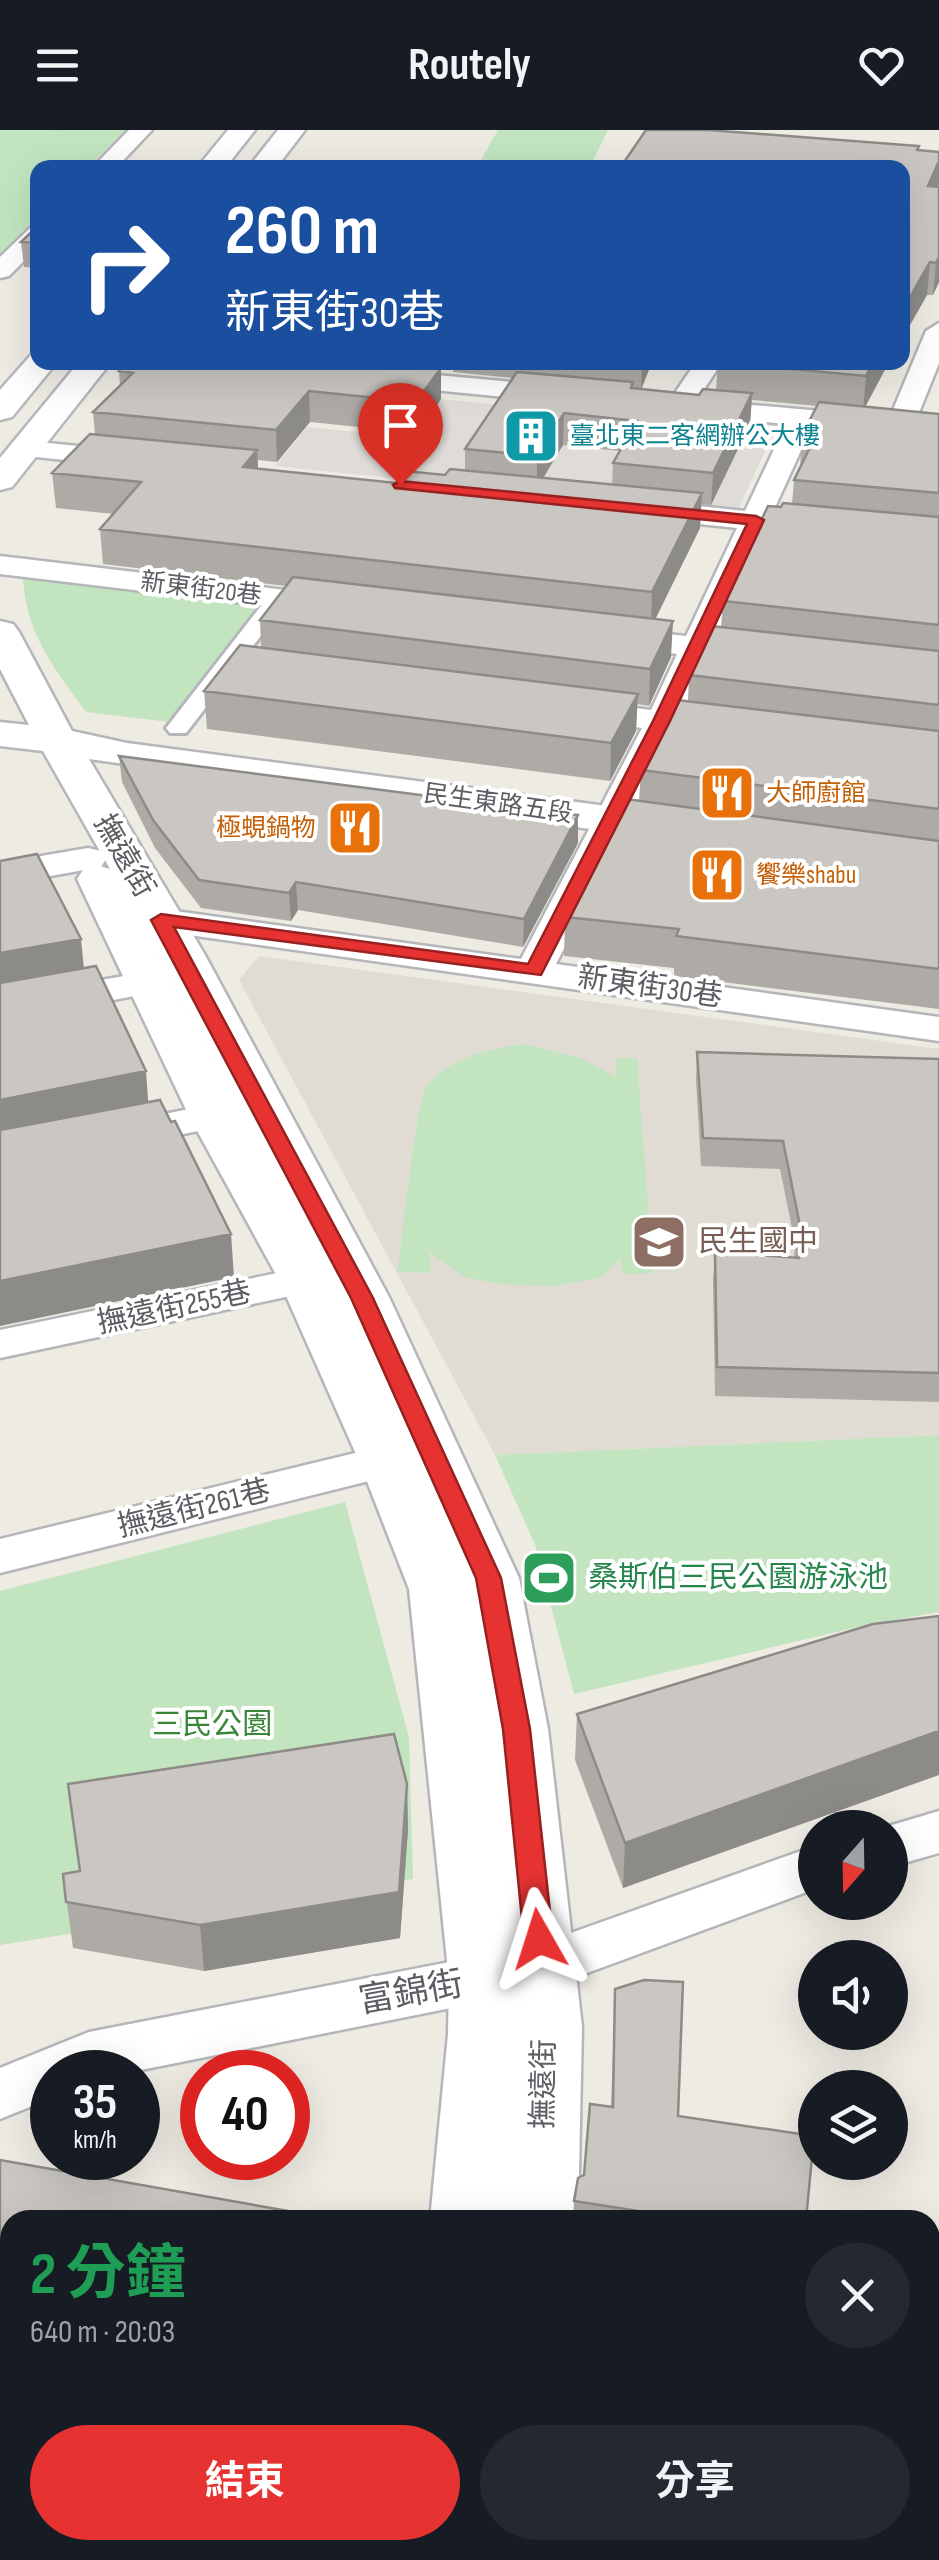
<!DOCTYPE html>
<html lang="zh-TW">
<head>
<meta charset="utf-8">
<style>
	body { margin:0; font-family:"Sofia Sans Condensed","Noto Sans TC",sans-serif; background:#242831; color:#f1f3f6; height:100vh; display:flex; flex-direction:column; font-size:38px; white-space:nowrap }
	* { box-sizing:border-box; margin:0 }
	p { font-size:32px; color:#9ea1a6 }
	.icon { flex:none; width:55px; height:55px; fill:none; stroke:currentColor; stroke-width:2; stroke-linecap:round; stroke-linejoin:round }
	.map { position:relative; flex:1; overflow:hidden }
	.side { position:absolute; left:0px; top:2080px; width:940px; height:350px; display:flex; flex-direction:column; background:#171b24; border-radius:30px 30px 0 0; box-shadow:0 10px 40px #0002 }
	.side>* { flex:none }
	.hud { position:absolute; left:30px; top:30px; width:880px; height:210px; border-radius:20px; box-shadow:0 10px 40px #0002; background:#1a4fa0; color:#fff; overflow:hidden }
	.needle { width:65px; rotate:200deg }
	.tools { position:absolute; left:798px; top:1680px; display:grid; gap:20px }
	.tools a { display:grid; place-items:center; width:110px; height:110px; border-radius:50%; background:#171b24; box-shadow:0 10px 40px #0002; font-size:50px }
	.speed { position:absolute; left:30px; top:1920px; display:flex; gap:20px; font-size:50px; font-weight:700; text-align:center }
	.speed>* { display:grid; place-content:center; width:130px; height:130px; border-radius:50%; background:#171b24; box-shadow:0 10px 40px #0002; line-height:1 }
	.speed small { font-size:25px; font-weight:400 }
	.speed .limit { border:15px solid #d22; background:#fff; color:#111 }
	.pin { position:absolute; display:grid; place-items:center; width:85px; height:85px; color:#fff; margin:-102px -42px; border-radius:50% 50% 50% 0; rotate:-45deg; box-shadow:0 0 10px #0007 }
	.pin .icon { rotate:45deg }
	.me { position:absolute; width:110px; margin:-55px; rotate:354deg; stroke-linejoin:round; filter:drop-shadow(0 0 8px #0008) }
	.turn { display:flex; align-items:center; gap:35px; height:210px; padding:0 30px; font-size:45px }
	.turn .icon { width:130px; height:130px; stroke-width:2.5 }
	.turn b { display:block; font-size:70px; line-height:85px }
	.round { display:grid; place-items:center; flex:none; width:105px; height:105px; border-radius:52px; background:#242831 }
	.headline { display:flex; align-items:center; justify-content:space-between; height:170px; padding:0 30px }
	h1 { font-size:60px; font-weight:700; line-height:75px; color:#1e9e55 }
	.cta { display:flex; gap:20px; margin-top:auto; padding:20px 30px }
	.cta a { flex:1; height:115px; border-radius:60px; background:#e63331; color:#fff; font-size:40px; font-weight:700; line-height:115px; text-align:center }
	.cta a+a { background:#242831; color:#f1f3f6 }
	header { display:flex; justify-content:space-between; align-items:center; height:130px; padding:0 30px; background:#171b24; font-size:45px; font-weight:700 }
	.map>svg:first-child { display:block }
	.industrial { fill:#dfdcd7 }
	.education { fill:#e0dcd4 }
	.green { fill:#c2e5c0 }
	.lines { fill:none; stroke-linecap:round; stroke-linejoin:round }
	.pedestrian-casing { stroke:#b4b6ba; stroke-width:6 }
	.minor-casing { stroke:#b4b6ba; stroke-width:5 }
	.tertiary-casing { stroke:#b4b6ba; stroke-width:5 }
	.secondary-casing { stroke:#b5b8bd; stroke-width:5 }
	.pedestrian { fill:#fff; fill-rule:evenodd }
	.minor { fill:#fff; fill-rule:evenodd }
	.tertiary { fill:#fff; fill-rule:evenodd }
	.secondary { fill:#fff; fill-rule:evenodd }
	.wall { fill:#aeaba7; fill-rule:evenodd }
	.shaded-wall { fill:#8d8b88 }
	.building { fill:#cac7c2; stroke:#8d8b88; stroke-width:2.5 }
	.route { fill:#e63331; stroke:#962120; stroke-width:2.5 }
	.labels { text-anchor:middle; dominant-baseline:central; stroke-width:8; stroke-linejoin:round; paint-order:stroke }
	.far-culture-label { font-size:25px; fill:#0d838f; stroke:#fff; text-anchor:start }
	.far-street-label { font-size:25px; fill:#5b5f63; stroke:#fff }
	.far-food-label { font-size:25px; fill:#c56008; stroke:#fff; text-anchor:start }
	.street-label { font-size:30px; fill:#5b5f63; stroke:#fff }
	.education-label { font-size:30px; fill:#785e54; stroke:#fff; text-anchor:start }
	.leisure-label { font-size:30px; fill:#27864d; stroke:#fff; text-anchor:start }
	.park-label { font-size:30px; fill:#398637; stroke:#fff }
	.near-street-label { font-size:35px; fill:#5b5f63; stroke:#fff }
</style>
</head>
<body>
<header><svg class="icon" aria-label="menu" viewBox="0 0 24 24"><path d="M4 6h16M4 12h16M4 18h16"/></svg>Routely<svg class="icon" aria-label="heart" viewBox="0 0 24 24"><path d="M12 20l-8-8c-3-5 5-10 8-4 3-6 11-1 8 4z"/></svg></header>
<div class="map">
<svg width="939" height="2430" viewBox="0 0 939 2430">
	<rect width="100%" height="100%" fill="#eeebe3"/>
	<path class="industrial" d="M438,269L774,302L736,384L275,336L307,297L411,307Z"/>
	<path class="education" d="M259,826L939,919V1305L495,1325L239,850Z"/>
	<path class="green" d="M0,0H126L88,37L38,38L37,87L0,124Z
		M498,0H608L590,37H477Z
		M23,448L264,475L169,592L86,582C54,538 26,504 23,448Z
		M524,914L580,928L616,947V928H637L653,1143L623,1144L620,1129L600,1148L551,1156L499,1154L464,1147L429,1122L431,1143L398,1142C401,1115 417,968 426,957C449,927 489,919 524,914Z
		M939,1305V1482L862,1496L574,1564L535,1415L495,1325Z
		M345,1372L409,1607L413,1749L0,1815V1461Z"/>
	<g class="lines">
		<g class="pedestrian-casing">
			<path id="pedestrian" d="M279,461L290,468L186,603H170L166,598L170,593L271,463Z"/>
		</g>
		<g class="minor-casing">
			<path id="minor" d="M129,0H152L116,38H92Z
				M38,96V117L9,146L0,148V127L30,98Z
				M939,193V233L916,290L939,292V308L812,296L772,384L939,401V419L765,400L715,510L774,518L779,525L774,532L763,534L707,528L682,584L737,592L741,599L737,606L725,609L673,602L556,834L939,887V911L161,801L124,807L111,804L106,796L111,788L161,779L521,829L642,598L563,587L559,580L563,573L575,570L651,580L677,524L602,514L597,507L602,500L613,498L686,506L737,398L643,388L633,385L629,379L633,373L643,370L745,381L786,294L679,284L666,276L696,232H722L697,270L890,287L926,201Z
				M382,240L567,257L580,265L567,273L373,254L369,248L373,242Z
				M27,311L131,321L145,329L131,337L17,325L13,319L17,313Z
				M0,426L336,466L347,469L351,475L347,481L336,484L0,444Z
				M88,718L101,721L106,729L101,737L0,755V733Z
				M181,815L194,818L200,826L160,861L0,892V868L135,844L168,818Z
				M214,974L228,977L234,986L228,995L0,1041V1017Z
				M341,1130L356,1134L363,1143L356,1152L0,1228V1200Z
				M388,1315L405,1320L412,1331L405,1342L0,1443V1409Z
				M939,1681V1723L890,1737V1698H882Z
				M815,1716V1759L541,1860L131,1942H52V1968L0,1989V1938L89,1902L537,1815Z"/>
		</g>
		<g class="tertiary-casing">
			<path id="tertiary" d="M0,491L13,494L19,502L72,601L127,613L690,687L705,691L711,700L705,709L690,713L89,629L205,825L389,1167L519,1448L548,1599L582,1897L578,2090H430L448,1904L449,1850L409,1459L359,1331L279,1150L189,986L77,749L83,740L99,736L110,739L43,621L0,616V592L29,595L0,539ZM156,819L159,825L270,1041Z
				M394,2420H558L557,2430H393Z"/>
		</g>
		<g class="secondary-casing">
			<path id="secondary" d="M228,0H255L225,38H197Z
				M278,0H305L276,38H248Z
				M38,224V232H57L12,287L0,290V260L31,225Z
				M79,232H111L12,357L0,360V328Z"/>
		</g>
		<use href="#pedestrian" class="pedestrian"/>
		<use href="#minor" class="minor"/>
		<use href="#tertiary" class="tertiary"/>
		<use href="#secondary" class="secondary"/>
	</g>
	<path class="wall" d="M918,20L939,57V152L933,165H927L902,209V38Z
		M38,96V138L24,137L21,112Z
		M453,232H652L641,259L699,265L716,260L718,232H889L865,277L939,284V879L674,846V838L564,826L565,787L639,671L641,640L688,571L689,545L721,497L723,471L781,377L792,374L794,350L800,338L802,305L817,276L752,270L750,294L711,375L701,374L700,398L655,489L671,527L649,576L637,574L636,601L610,651L207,599L204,561L261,518L260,490L286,456L103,434L100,399L114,384L56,378L52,343L95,304L93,282L120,256L119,241L441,269L417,303L310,292L277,332L258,330V338L396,353L465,340V319L513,248L453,242ZM563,315L620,321L613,333L612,355L543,348Z
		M119,626L578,685V713L523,817L298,780L291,791L201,778L155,718L122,652Z
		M697,922L939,929V1272L715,1266L713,1151L715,1122L794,1128L795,1113L780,1039L701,1036L696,950Z
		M577,1584L935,1645L623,1758L575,1630Z
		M407,1654L408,1700L400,1808L204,1841L73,1818L63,1744L80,1741Z
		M615,1859L678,1986L806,2090H573L574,2071L611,1977Z
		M0,2030L10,2090V2159L0,2157Z
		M575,2420H930L939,2430H574Z"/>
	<path class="shaded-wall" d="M939,31V54L925,87L928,56Z
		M939,127V152L933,165L936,133Z
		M930,132L927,165L902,209V181Z
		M642,232H652L641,260Z
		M873,232H889L863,281L866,246Z
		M441,238V269L417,303L416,272Z
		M309,261L310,292L277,332L276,300Z
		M752,263L750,294L711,375L713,343Z
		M564,283L563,315L537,358V326Z
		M257,320L259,354L243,337Z
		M702,363L700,398L651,498L652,462Z
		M673,491L671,527L649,576L650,539Z
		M638,564L636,601L610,651L611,613Z
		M578,685V713L523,817L524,789Z
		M296,752L298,780L291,791L289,763Z
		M81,809L85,849L0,864V823Z
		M146,941L149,983L0,1013V970Z
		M231,1104L234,1147L0,1196V1151Z
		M939,1601V1645L623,1758L625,1713Z
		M407,1654L408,1700L400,1808L204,1841L200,1795Z
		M301,2420H315L313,2430H298Z"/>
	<path class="building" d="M646,0H708L919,16L917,20L939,22V31L928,56L939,57V127L936,133L930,132L902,181V38H620Z
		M38,96V113L21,112Z
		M127,232H389L441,238L416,272L309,261L276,300L93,282L133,243L119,241Z
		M718,232H873L866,246Z
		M517,242L633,252L631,258L699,265L703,259L752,263L713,343L613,333L637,291L564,283L537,326L465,319Z
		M819,272L939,284V363L794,350L815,307L802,305Z
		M90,304L257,320L243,337L396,353L405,341L445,345L450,339L702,363L652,462L100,399L141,352L52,343Z
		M783,373L939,387V495L723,471L768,376L781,377Z
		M293,447L673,491L650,539L260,490Z
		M711,496L939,521V575L689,545Z
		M240,515L638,564L611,613L204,561Z
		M677,570L939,601V679L641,640Z
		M119,626L475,672L578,685L524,789L296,752L289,763L199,750L153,690Z
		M626,669L939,711V839L676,806L679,799L565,787Z
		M37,724L81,809L0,823V731Z
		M96,836L146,941L0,970V853Z
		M697,922L939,929V1243L717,1237L715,1122L799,1128L796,1101H801L783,1011L703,1008Z
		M160,970L171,992L175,991L231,1104L0,1151V1000Z
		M939,1486V1601L625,1713L577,1584L873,1494Z
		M394,1604L407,1654L399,1762L200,1795L66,1772L63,1744L80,1741L68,1654Z
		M644,1850L683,1852L678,1986L814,2006L806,2090H696L574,2071L578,2048L584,2045L590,1974L613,1977L615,1859Z
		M0,2030L339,2090H10V2115L0,2113Z
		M0,2236L10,2238V2420H301L298,2430H0Z
		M930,2253L939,2255V2430H796L744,2420H930Z"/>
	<path class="route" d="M400,351L756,386L764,390L670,591L541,845L174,797L373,1168L501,1448L530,1599L553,1809L549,1817L539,1821L529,1817L524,1809L503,1599L476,1448L351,1168L151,790L161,784L528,834L653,591L747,394L395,358L393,355Z"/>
	<defs>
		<g id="building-square" transform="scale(2.875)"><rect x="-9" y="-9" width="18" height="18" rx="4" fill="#0f9aa8" stroke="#fff"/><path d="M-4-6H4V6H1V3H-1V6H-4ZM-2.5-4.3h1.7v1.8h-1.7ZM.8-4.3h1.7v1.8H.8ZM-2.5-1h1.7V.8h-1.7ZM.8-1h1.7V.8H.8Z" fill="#fff"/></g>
		<g id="restaurant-square" transform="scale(2.875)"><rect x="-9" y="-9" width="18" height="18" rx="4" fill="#e8710a" stroke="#fff"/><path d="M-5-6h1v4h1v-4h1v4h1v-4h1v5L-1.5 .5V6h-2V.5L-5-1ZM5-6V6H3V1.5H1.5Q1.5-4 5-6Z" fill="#fff"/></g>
		<g id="school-square" transform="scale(2.875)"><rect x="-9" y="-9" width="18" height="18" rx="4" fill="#8d6e63" stroke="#fff"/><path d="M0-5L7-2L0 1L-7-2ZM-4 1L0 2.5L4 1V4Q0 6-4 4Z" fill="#fff"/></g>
		<g id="stadium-square" transform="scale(2.875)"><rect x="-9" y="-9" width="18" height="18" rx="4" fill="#2e9e5b" stroke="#fff"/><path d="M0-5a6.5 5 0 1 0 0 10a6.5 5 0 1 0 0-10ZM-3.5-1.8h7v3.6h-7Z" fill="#fff"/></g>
	</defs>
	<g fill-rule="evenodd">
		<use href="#building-square" x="531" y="306"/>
		<use href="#restaurant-square" x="727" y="663"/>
		<use href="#restaurant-square" x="355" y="698"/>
		<use href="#restaurant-square" x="717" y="745"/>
		<use href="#school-square" x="659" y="1112"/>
		<use href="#stadium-square" x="549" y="1448"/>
	</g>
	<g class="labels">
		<g class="far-culture-label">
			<text x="570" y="306">臺北東二客網辦公大樓</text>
		</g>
		<g class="far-street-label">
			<text transform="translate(201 459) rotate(7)">新東街20巷</text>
			<text transform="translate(498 674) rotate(8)">民生東路五段</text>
		</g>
		<g class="far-food-label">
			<text x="766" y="663">大師廚館</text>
			<text x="316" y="698" text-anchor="end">極蜆鍋物</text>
			<text x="756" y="745">饗樂shabu</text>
		</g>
		<g class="street-label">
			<text transform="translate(124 726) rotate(60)">撫遠街</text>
			<text transform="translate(650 857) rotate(8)">新東街30巷</text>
			<text transform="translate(174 1178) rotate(-12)">撫遠街255巷</text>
			<text transform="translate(194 1379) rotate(-14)">撫遠街261巷</text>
			<text transform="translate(544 1954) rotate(-89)">撫遠街</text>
		</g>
		<g class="education-label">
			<text x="698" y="1112">民生國中</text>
		</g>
		<g class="leisure-label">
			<text x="588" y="1448">桑斯伯三民公園游泳池</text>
		</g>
		<g class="park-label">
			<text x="212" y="1595">三民公園</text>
		</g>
		<g class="near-street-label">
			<text transform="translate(411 1863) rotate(-10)">富錦街</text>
		</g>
	</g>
</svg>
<div class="tools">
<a><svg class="needle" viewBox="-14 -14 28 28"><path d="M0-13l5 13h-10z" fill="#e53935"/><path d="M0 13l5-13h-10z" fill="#9ea1a6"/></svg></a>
<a><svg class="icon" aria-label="sound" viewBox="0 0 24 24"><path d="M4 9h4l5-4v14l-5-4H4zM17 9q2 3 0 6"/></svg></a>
<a><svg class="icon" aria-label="layers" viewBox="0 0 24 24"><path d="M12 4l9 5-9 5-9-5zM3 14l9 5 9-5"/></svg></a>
</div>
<div class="speed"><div>35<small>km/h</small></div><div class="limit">40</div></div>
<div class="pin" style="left:400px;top:355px;background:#d93025"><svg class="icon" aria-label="arrive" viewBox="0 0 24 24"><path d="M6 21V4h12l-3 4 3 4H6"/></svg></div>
<svg class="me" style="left:539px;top:1809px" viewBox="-20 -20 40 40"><path d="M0-17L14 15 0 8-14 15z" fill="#e63331" stroke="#fff" stroke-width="4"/></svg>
<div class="hud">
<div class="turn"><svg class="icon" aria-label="right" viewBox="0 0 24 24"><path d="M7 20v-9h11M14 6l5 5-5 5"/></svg><div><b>260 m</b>新東街30巷</div></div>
</div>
<section class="side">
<div class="headline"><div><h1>2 分鐘</h1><p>640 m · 20:03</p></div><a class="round"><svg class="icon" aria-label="close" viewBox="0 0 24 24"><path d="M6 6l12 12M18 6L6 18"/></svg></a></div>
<div class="cta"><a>結束</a><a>分享</a></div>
</section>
</div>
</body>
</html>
